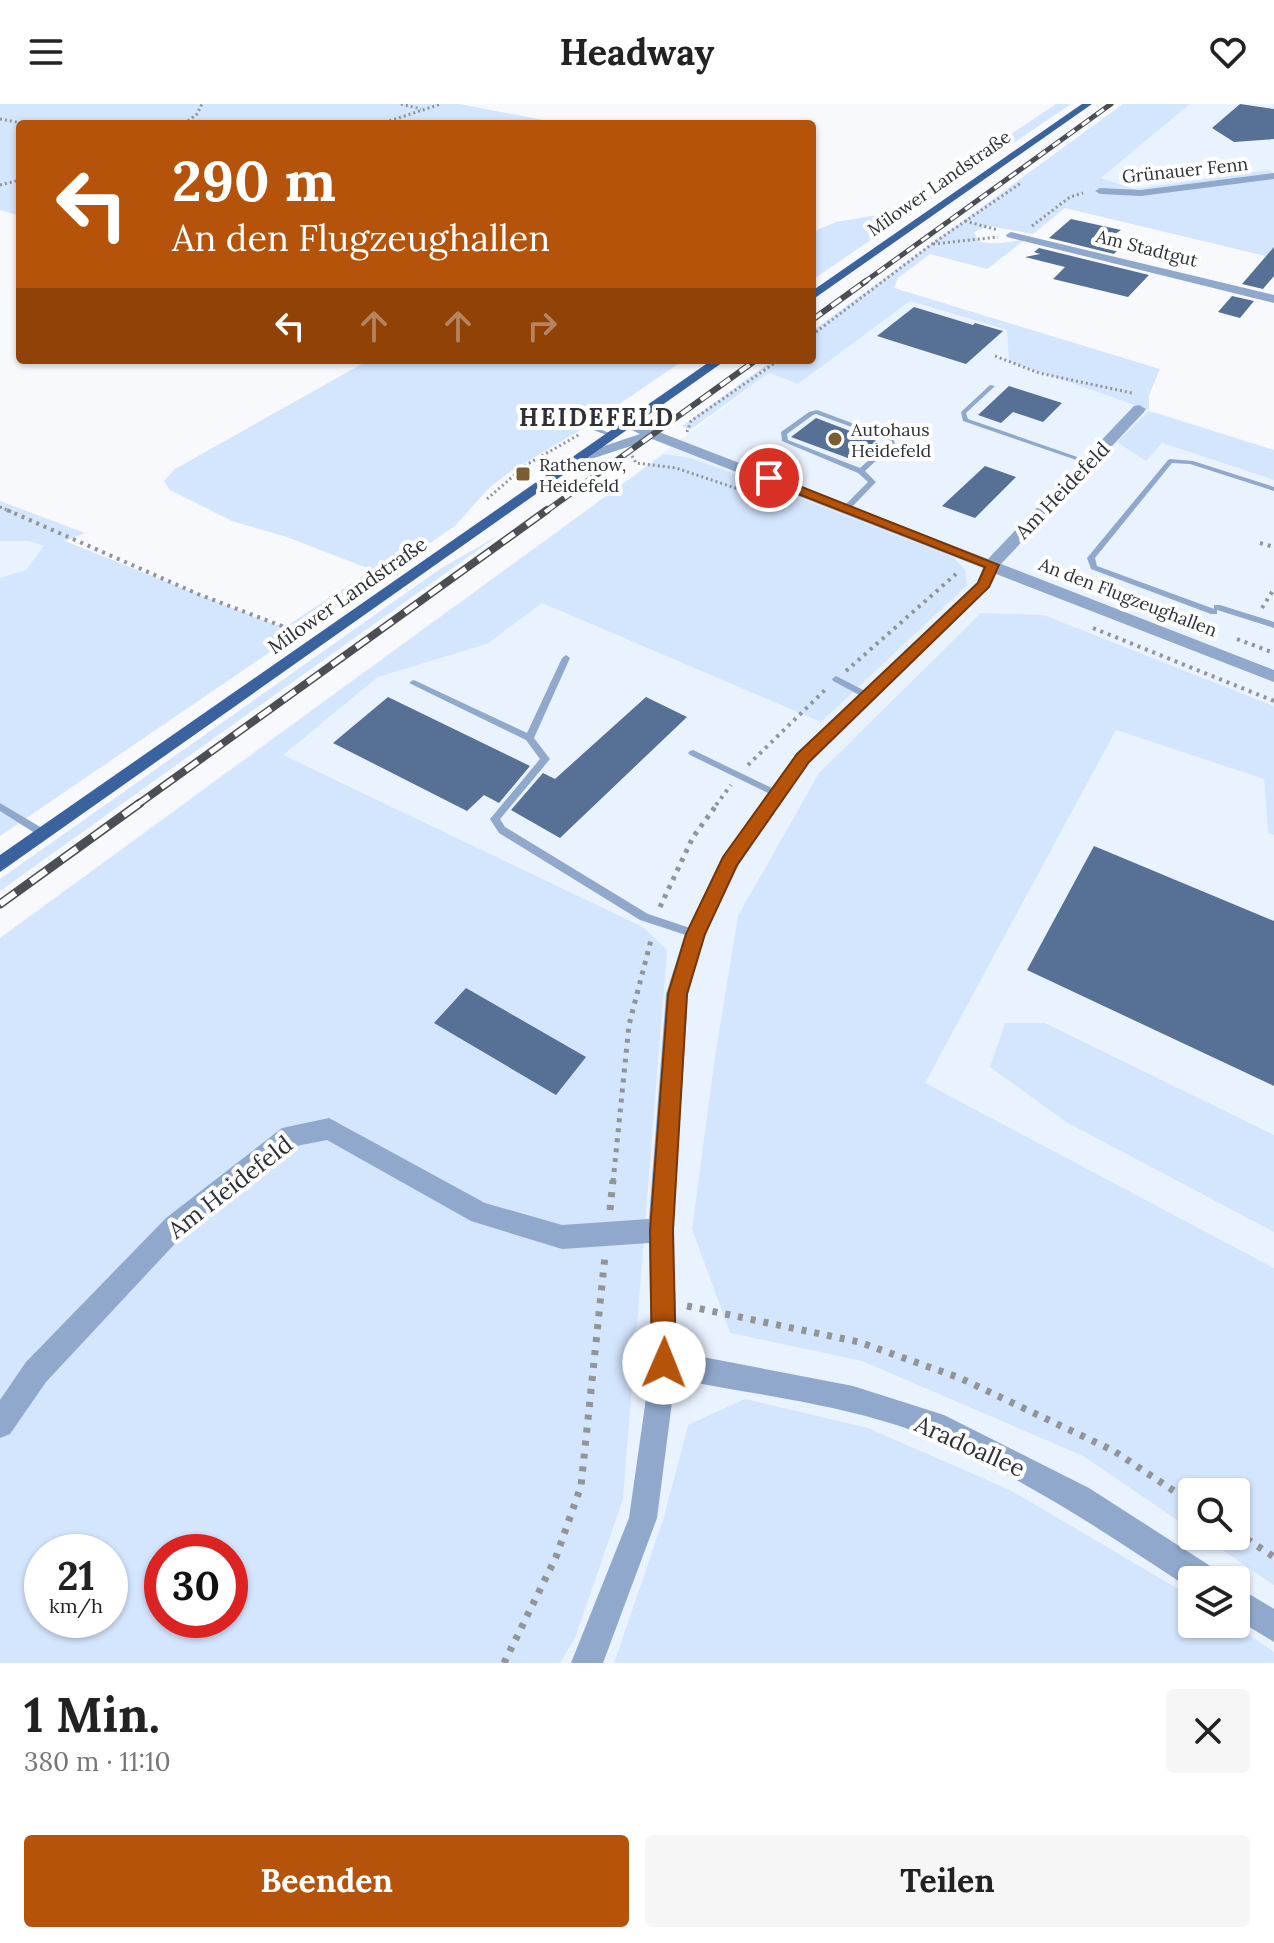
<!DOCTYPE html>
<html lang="de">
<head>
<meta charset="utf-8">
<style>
	body { margin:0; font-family:Lora,serif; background:#f6f6f6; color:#222; height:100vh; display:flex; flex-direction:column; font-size:30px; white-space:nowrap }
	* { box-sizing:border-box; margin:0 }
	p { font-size:26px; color:#767676 }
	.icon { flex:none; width:44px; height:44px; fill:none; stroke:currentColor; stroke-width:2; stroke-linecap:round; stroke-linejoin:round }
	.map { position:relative; height:1559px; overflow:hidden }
	.sheet { display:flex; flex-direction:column; background:#fff; flex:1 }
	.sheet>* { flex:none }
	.hud { position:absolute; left:16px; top:16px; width:800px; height:244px; border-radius:8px; box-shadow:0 2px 6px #0004; background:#b45309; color:#fff; overflow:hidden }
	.buttons { position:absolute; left:1178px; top:1374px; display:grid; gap:16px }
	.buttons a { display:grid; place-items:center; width:72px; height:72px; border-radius:8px; background:#fff; box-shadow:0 2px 6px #0004; font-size:40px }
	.speed { position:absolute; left:24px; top:1430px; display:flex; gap:16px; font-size:40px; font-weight:700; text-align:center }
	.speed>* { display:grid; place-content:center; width:104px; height:104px; border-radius:50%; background:#fff; box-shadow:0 2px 6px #0004; line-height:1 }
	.speed small { font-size:20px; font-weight:400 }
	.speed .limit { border:12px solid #d22; background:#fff; color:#111 }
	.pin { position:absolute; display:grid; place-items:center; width:68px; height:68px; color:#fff; margin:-34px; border:4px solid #fff; border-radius:50%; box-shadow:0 2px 8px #0007 }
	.me { position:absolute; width:88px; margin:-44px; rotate:1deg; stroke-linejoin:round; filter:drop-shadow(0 0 6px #0008) }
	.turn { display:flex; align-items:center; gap:28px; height:168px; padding:0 24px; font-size:36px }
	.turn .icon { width:104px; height:104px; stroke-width:2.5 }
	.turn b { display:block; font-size:56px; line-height:68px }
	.lanes { display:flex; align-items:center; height:76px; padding:0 24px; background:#0003; justify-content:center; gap:40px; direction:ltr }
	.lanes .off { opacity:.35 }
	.round { display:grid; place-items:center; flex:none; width:84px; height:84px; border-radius:8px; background:#f6f6f6 }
	.overview { display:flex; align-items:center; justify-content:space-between; height:136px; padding:0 24px }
	h1 { font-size:48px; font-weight:700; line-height:60px }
	.cta { display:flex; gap:16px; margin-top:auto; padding:16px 24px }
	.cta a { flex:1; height:92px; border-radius:8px; background:#b45309; color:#fff; font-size:32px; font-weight:700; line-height:92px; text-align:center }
	.cta a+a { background:#f6f6f6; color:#222 }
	header { display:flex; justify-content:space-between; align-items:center; height:104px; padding:0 24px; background:#fff; font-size:36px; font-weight:700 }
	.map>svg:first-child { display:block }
	.built { fill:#e9f2ff }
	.green { fill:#d4e5fe; fill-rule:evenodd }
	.building { fill:#567096 }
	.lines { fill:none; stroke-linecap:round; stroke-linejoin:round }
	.path-far3 { stroke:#919498; stroke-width:3; stroke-dasharray:2 3; stroke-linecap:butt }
	.path-far2 { stroke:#919498; stroke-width:4; stroke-dasharray:3 5; stroke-linecap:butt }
	.path-far1 { stroke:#919498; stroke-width:5; stroke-dasharray:4 6; stroke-linecap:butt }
	.path { stroke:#919498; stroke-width:7; stroke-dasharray:5 8; stroke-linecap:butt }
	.lane { fill:#90a8cb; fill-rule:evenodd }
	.street { fill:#90a8cb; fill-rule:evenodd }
	.primary { fill:#39629f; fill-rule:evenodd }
	.rail-far3-casing { stroke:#4b4f55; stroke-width:5 }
	.rail-far2-casing { stroke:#4b4f55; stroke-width:6 }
	.rail-far1-casing { stroke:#4b4f55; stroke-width:8 }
	.rail-casing { stroke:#4b4f55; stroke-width:9 }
	.rail-far3 { stroke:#fff; stroke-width:3; stroke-dasharray:9; stroke-linecap:butt }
	.rail-far2 { stroke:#fff; stroke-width:4; stroke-dasharray:12; stroke-linecap:butt }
	.rail-far1 { stroke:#fff; stroke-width:5; stroke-dasharray:15; stroke-linecap:butt }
	.rail { stroke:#fff; stroke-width:6; stroke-dasharray:19; stroke-linecap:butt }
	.route { fill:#b45309; stroke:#753606; stroke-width:2 }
	.poi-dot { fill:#7a5e31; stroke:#fff; stroke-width:3 }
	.labels { text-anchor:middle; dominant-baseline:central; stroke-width:8; stroke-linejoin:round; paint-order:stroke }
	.far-street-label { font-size:18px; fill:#2e3238; stroke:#fff }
	.far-poi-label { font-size:18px; fill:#2e3238; stroke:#fff; text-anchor:start }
	.street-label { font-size:20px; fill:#2e3238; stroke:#fff }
	.far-district-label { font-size:24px; font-weight:bold; letter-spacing:2px; fill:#2e3238; stroke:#fff }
	.near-street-label { font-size:24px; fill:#2e3238; stroke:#fff }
</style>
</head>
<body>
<header><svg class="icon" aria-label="menu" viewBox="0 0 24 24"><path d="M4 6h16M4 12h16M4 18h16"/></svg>Headway<svg class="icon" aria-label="heart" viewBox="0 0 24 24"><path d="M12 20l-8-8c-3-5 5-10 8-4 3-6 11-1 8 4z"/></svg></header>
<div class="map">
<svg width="1274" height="1559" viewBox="0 0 1274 1559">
	<rect width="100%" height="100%" fill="#f7f9fc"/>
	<path class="built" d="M1190,0H1274V69L1269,66L1134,85L1100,74Z
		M910,197L1007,227L1149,306L1274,345L1148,307L1161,339L1274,376V602L1044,511L738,812L714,959L692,1125L730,1229L862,1257L1083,1352L1192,1425V1432H1202L1274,1481V1548L1234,1520L1236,1476H1192V1493L1012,1387L688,1321L663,1416L614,1559H560L575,1534L643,823L282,651L378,573L487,540L542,499L821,618L953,453L690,354L620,384L0,832L595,400L769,269L798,280Z
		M0,437H29L45,442L26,467L0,474Z
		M1116,626L1264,675L1268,729L1274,731V1031L1045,919L1066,1018L1274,1128V1164L924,979Z"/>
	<path class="green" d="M0,0H459L564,20H20V112L0,106Z
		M1056,0H1071L812,176V128L836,118L908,106L938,86L954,68Z
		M1123,0H1190L1101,74L1134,85L1269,66L1274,69V154L1065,104L1033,130L989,122L974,128L978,137C995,142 1008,137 1025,136L987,165L930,150L898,174L894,184L1160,265L1149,291V306L1009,257L1007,226L910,197L798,280L769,269L690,326L682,322L773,256H812V227Z
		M369,256H684L584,324L511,367L488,385L455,422L0,732V474L26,466L44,442L29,437H0V397L85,429L65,437L275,521L291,519L372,466L287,433L232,417L170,386L164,377L175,365Z
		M1149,307L1274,346V376L1162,339L1146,357L1117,338Z
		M664,350L690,354L769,382L953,453L965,466L967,481L821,618L542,499L487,540L378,573L283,651L643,823L667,846L623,1395L575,1534L560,1559H0V834ZM42,1448H110V1516H42ZM162,1448H230V1516H162Z
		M499,431L0,787V775L440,465Z
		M981,509L1044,511L1274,602V731L1268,729L1264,675L1116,626L925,979L1274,1164V1481L1202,1432H1236V1388H1192V1426L1083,1352L862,1257L730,1229L692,1125L714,959L738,812L819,669Z
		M1005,919H1045L1274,1031V1128L1066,1018L990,963Z
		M745,1295L868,1324L1012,1387L1192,1493V1520H1234L1274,1548V1559H614L663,1416L688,1321Z"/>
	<path class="building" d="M1240,0L1274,5V35L1234,38L1212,24Z
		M1071,115L1121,126L1096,143L1123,140L1114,150L1049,134Z
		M1274,143V172L1263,185L1242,180Z
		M1039,144L1149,171L1128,193L1053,175L1065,163L1025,153L1040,150L1034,148Z
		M1232,192L1254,197L1240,214L1218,208Z
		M914,203L973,221L975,219L1003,227L966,260L877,232Z
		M1009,282L1062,299L1043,318L1013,308L1001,319L978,311Z
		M816,314L879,338L856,357L791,333Z
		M985,362L1016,373L975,414L942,402Z
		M388,593L530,662L499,699L484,691L467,707L333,639Z
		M646,593L687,613L560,734L511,706L543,669L555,675Z
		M1094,742L1274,817V982L1027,866Z
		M466,884L586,953L556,991L434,919Z"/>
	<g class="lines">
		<path class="path-far3" d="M401,0L421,5
			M0,15L28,20
			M184,20L197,10L202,0
			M380,20L441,0
			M0,81L20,76
			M965,117L998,126
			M1032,122L1070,93L1083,89
			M933,140L998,133
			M812,231L932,140L1021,79
			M995,252L1039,269L1132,289
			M687,328L691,317L779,256
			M632,352L636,359L676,364L741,386
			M487,395L526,361L580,330
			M0,403L12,408"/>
		<path class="path-far2" d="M7,406L198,490L287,524L295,532
			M1260,439L1274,443
			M1262,504L1274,485
			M1093,524L1274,597
			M1237,535L1274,549
			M846,567L956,470
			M748,661L827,584
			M716,701L731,681"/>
		<path class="path-far1" d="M660,803L693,733L718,699
			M613,1078L629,921L652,832"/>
		<path class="path" d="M610,1106L613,1076
			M687,1202L859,1238L960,1274L1114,1347L1192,1399
			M1236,1428L1274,1453
			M504,1559L556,1453L581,1382L605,1152"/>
		<path class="lane" d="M990,281L995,282L966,309L968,315L1089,357V359H1085L963,317L961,308Z
			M817,306L892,334L895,339L865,367L876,378L849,406H843L842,404L868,378L858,369L782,337L781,328L809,308ZM816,310L887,336L888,339L860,364L788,336L787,330L813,311Z
			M589,322H593L616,332L611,333L589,324Z
			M1170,355L1193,357L1274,383V387L1190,360L1172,359L1095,454L1097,462L1217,506V510H1211L1091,465L1087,454L1168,356Z
			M1214,501H1220L1274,518V524L1214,505Z
			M566,551L570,554L534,634L550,655L500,715L505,723L648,810L699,827L700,830L699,833L695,834L640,816L499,729L490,715L540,655L526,636L409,579L413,576L416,577L527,629L562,554Z
			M836,572L871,590L872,592L868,595L865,594L833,577L832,575Z
			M693,646L778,687L780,689L775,692L772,691L690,651L688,649L690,647Z
			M0,699L47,727L49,730L47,733H41L0,707Z"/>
		<path class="street" d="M1274,69V75L1141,92L1100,90L1095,87L1100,84L1141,86Z
			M1011,128L1274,191V199L1007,133L1006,131Z
			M1139,301L1146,305L1144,308L1001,460L1274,566V578L996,470L990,483L809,658L738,762L705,830L688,890L673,1126L677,1248L853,1282L944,1311L1089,1384L1215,1465L1219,1476H1192V1486C1111,1432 1030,1378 941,1338C861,1302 761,1292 675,1275L657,1414L603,1559H571L629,1414L651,1259L649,1139L562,1145L471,1117L327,1036L296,1042L184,1130L46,1278L10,1330L0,1334V1296L26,1258L166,1114L282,1024L329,1014L485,1099L562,1121L649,1115L666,890L685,830L720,758L797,650L977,478L983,464L652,335L582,358L575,354L577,351L640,330L621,321L633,318L988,455L1134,302Z
			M1236,1482L1274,1505V1538L1236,1515Z"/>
		<path class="primary" d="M1082,0H1092L812,196V187Z
			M712,256H726L0,768V751Z"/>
		<g class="rail-far3-casing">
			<path id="rail-far3" d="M863,179L1111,0"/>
		</g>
		<g class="rail-far2-casing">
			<path id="rail-far2" d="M812,216L866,177
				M545,408L756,256"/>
		</g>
		<g class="rail-far1-casing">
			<path id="rail-far1" d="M137,701L547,406"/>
		</g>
		<g class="rail-casing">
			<path id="rail" d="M0,800L140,699"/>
		</g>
		<use href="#rail-far3" class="rail-far3"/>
		<use href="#rail-far2" class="rail-far2"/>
		<use href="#rail-far1" class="rail-far1"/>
		<use href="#rail" class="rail"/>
	</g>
	<path class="route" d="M765,372H774L999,461L989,483L809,658L737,761L705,830L687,890L673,1126L676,1259L673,1267L664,1271L656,1267L652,1259L650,1126L668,890L686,830L723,753L797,650L978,479L985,463L765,377Z"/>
	<g class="poi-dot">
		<circle cx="835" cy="335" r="8"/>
		<rect x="515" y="362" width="16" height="16" rx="4"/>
	</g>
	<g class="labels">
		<g class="far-street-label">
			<text transform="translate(1185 66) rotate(-6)">Grünauer Fenn</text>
			<text transform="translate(939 79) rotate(-35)">Milower Landstraße</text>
			<text transform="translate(1147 144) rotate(14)">Am Stadtgut</text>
			<text transform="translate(1128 493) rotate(21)">An den Flugzeughallen</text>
		</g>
		<g class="far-poi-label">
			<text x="851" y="325">Autohaus<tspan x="851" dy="21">Heidefeld</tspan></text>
			<text x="539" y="360">Rathenow,<tspan x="539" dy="21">Heidefeld</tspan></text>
		</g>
		<g class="street-label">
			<text transform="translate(1062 386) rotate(-46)">Am Heidefeld</text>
			<text transform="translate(347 491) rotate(-35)">Milower Landstraße</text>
		</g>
		<g class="far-district-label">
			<text x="597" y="313">HEIDEFELD</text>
		</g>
		<g class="near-street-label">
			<text transform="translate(230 1083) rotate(-38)">Am Heidefeld</text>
			<text transform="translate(970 1342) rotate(24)">Aradoallee</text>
		</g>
	</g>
</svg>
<div class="buttons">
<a><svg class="icon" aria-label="search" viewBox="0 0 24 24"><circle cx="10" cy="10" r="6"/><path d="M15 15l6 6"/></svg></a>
<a><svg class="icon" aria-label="layers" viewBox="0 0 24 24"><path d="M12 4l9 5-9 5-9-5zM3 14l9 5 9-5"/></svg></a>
</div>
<div class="speed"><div>21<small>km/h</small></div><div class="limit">30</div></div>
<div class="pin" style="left:769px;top:374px;background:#d93025"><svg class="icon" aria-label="arrive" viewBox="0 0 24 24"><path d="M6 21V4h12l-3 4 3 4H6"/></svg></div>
<svg class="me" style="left:664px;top:1259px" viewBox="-20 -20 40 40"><circle r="19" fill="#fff"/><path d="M0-13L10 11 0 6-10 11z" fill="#b45309"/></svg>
<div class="hud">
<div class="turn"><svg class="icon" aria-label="left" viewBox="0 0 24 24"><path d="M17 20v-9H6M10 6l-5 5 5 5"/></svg><div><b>290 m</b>An den Flugzeughallen</div></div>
<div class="lanes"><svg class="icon" aria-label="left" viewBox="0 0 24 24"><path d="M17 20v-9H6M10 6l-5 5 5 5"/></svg><svg class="icon off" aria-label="ahead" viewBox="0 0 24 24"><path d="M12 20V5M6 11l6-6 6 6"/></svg><svg class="icon off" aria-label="ahead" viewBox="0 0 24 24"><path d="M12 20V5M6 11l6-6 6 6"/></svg><svg class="icon off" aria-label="right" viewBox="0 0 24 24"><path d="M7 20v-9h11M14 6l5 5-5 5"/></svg></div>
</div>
</div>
<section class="sheet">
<div class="overview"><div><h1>1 Min.</h1><p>380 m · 11:10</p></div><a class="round"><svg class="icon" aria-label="close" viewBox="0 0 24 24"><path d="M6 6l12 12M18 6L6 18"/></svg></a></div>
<div class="cta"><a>Beenden</a><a>Teilen</a></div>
</section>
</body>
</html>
